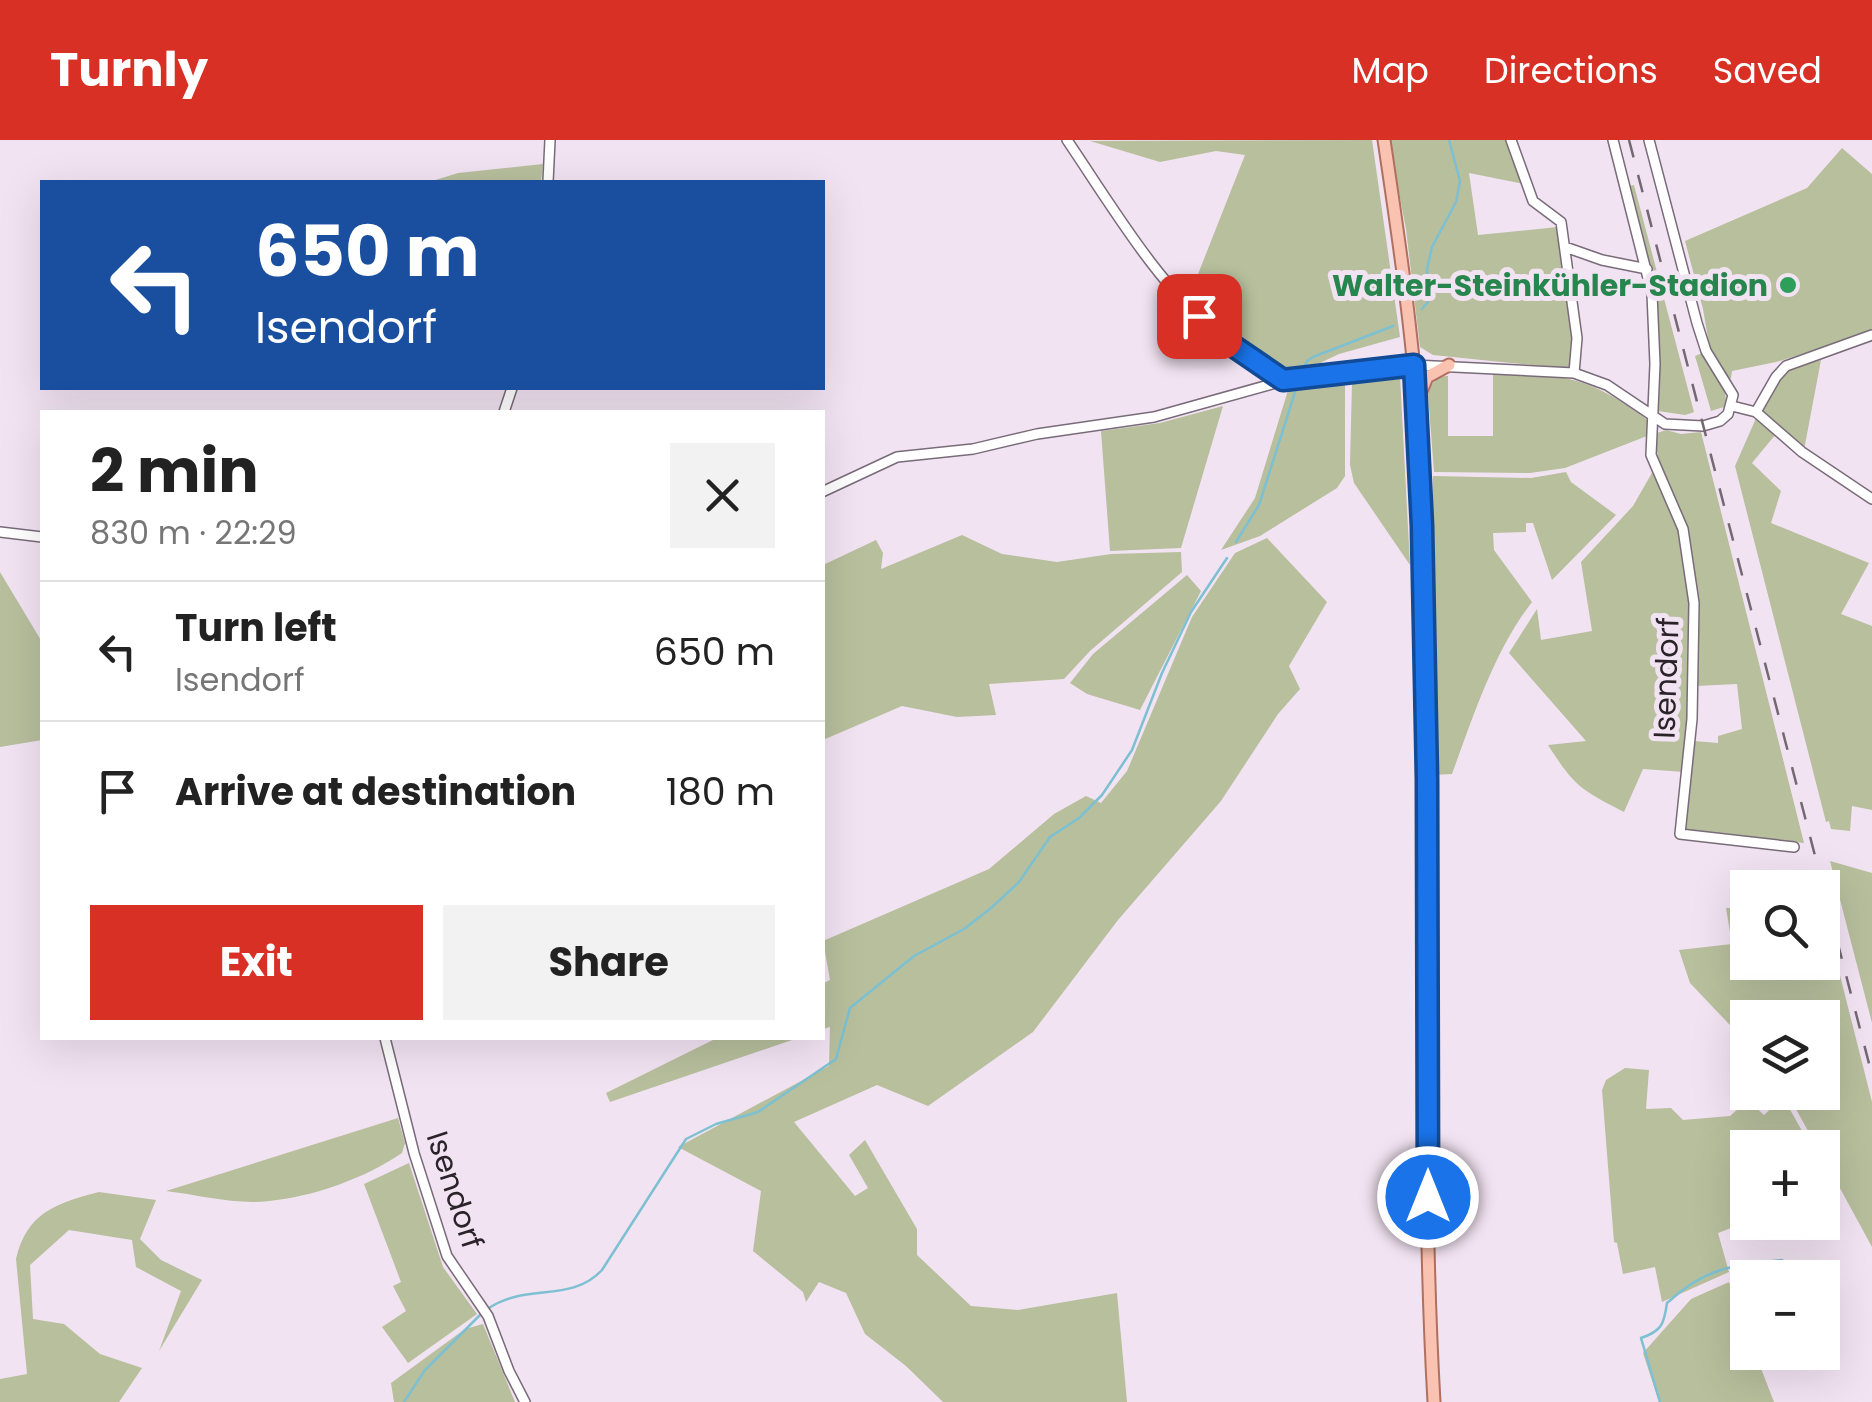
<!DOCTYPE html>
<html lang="en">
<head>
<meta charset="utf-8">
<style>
	body { margin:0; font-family:Poppins,sans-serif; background:#f2f2f2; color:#222; height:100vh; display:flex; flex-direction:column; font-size:38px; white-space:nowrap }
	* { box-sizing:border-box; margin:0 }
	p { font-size:32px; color:#767676 }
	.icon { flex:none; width:55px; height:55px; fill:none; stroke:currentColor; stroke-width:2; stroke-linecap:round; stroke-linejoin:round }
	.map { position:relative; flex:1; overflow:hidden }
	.side { position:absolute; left:40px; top:270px; width:785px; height:630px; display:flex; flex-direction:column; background:#fff; border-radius:0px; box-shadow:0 10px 40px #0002 }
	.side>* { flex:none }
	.guide { position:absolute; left:40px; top:40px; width:785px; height:210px; border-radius:0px; box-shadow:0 10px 40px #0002; background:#1a4fa0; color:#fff; overflow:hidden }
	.fabs { position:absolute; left:1730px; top:730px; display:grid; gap:20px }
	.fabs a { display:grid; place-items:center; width:110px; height:110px; border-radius:0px; background:#fff; box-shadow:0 10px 40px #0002; font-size:50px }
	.pin { position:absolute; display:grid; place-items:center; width:85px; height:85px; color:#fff; margin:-42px; border-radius:20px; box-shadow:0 5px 15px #0006 }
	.me { position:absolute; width:110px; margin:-55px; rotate:0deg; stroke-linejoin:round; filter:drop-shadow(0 0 8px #0008) }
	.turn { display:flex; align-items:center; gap:35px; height:210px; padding:0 50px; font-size:45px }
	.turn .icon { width:130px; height:130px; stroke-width:2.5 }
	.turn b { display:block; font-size:70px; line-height:85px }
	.round { display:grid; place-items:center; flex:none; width:105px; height:105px; border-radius:0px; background:#f2f2f2 }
	.headline { display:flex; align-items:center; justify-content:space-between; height:170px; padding:0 50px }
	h1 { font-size:60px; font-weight:700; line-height:75px }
	.primary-button { display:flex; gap:20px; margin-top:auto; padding:20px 50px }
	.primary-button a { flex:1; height:115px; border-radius:0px; background:#d93025; color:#fff; font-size:40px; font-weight:700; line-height:115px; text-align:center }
	.primary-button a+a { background:#f2f2f2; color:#222 }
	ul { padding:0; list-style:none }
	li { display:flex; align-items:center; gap:30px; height:140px; padding:0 50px; border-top:2px solid #e0e0e0 }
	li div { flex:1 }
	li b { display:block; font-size:38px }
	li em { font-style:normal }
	header { display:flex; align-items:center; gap:60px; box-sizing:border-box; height:140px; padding:0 50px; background:#d93025; color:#fff }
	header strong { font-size:48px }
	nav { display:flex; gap:55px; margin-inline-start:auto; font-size:35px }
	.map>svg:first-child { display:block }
	.green { fill:#b7bf9d }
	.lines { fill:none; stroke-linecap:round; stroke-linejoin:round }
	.stream { stroke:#7cc0d2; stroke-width:2.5 }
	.minor-casing { stroke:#796b79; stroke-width:12 }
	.major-casing { stroke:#af705f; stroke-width:15 }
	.minor { stroke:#fff; stroke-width:9 }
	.major { stroke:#fac2b0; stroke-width:11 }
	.rail { stroke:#726972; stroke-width:2.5; stroke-dasharray:18 18; stroke-linecap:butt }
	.route-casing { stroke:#114b97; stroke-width:25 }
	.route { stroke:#1a73e8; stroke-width:18 }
	.leisure-dot { fill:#2e9e5b; stroke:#f2e3f2; stroke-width:4 }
	.labels { text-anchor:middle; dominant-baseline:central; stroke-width:10; stroke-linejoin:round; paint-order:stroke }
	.leisure-label { font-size:30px; font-weight:bold; fill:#27864d; stroke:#f2e3f2; text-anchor:end }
	.street-label { font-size:30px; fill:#2a242a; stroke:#f2e3f2 }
</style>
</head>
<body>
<header>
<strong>Turnly</strong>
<nav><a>Map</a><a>Directions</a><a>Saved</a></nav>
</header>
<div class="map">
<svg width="1872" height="1262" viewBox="0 0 1872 1262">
	<rect width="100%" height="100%" fill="#f2e3f2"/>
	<path class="green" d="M1372,0L1400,197L1339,214L1322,222L1313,231L1286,234L1256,208L1252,213L1224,195L1187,162L1245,15L1216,11L1160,22L1090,1Z
		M1389,0H1508L1524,44L1469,33L1478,95L1558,87L1573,198L1571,229L1433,215L1420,207L1406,89Z
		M1842,8L1872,34V192L1776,222L1732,231L1731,238L1723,243L1726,259L1724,267L1711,271L1695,216L1710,210L1703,169L1685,101L1807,48Z
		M543,24L541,42H429L458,33Z
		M1634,45L1694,272L1685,275L1658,271L1654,153L1628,46Z
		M1821,220L1804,310L1760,271L1788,228Z
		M1493,233C1568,236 1587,235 1649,281L1647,296L1565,328L1530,333L1434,332L1428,255C1431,244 1435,236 1448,236V296H1493Z
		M1400,236L1410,425L1354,343L1350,325L1352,242Z
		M1345,241V336L1337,348L1260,396L1221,410L1255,358L1289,247Z
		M1223,266L1181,408L1110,411L1101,291L1160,283Z
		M1757,276L1776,294L1752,323L1781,351L1771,383L1869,423L1841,474L1872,486V670L1852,666L1850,691L1831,689L1829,681L1826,682L1735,326Z
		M1666,290L1681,294L1701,292L1804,703L1683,691L1694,601L1718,603V596L1742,589L1737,544L1696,546C1697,494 1700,440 1687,389C1679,355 1652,329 1657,293Z
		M1653,331C1663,349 1673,366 1680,386C1700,450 1690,565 1684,632L1643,629L1624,672C1580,649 1575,647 1548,605L1586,601L1509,513L1537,469L1541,500L1592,491L1581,422L1633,366Z
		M1566,332L1571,342L1616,375L1552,440L1533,383H1526V392L1493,393L1494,410L1532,462C1494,511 1473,577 1452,634L1432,635L1433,336L1531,338Z
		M962,395L1002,414L1057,422L1111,414L1181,412L1182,432L1090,511L1064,539L989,544L996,575L957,577L902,566L823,600V425L876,400L883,413L881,429Z
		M1267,398L1327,462L1289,526L1300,549L1278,574L1221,661L1118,780L1033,892L928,966L877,945L794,982L855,1056L868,1048L849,1015L865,1000L917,1089V1115L971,1166L1018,1170L1117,1153L1127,1262H943L906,1226L865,1194L846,1153L819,1142L806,1162L803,1152L753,1111L761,1051L678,1007L829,926L830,887L823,889L822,844L830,840L823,801L989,729L1054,674L1086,656L1101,663L1127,631L1192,477L1235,413Z
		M0,432L42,502V600L0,607Z
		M1187,435L1201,451L1140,570L1087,554L1070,543L1093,514Z
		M1830,721L1872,733V883Z
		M1726,768H1747L1748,822H1822L1823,768L1872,962V1107L1823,1017L1822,1008L1817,1007L1787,953L1822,952V878H1748L1747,903L1690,843L1679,810L1732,804Z
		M717,898H798L610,962L606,953Z
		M1625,928L1649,930L1646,969L1671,968L1683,980L1730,976L1748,960L1764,975L1783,957L1811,1007L1748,1008L1747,1049L1730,1055L1739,1085L1718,1093L1729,1132L1662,1162L1655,1127L1623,1134L1617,1103L1614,1102L1602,950L1606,940Z
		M398,978L405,1003L402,1013C366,1038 312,1057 269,1061C236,1065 199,1055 166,1051Z
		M409,1023L443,1127L477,1174L408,1223L382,1187L406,1171L393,1146L401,1142L364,1044Z
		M99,1052L156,1060L140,1099L161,1120L202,1140L159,1211L181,1151L136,1127L132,1100L69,1090L30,1125L33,1179L64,1184L100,1214L142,1228L119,1262H0V1239L27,1234L16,1119C27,1072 57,1063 99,1052Z
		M1729,1142L1747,1192L1748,1212L1755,1213L1774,1262H1659L1643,1213L1691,1159Z
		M483,1184L515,1262H394L391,1243L465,1189Z"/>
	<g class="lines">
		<path class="stream" d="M1422,169L1428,162L1427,129L1432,107L1456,62L1460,41L1449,0
			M1301,235L1307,221L1313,217L1393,186
			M1236,402L1259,365L1298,243
			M489,1168C526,1143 572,1163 602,1130L686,999L716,984L758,972L836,919L850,868L914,816L964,789L991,768L1019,742L1050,697L1079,678L1102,655L1132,610L1162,533L1191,472L1227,418
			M404,1262L425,1230L482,1173
			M1660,1262L1641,1198C1662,1191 1664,1184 1667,1163C1706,1127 1731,1126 1782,1120"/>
		<g class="minor-casing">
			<path id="minor" d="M1067,0C1113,68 1156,142 1219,196C1238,213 1262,226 1283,241
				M1511,0L1533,61L1561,82L1577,198L1574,233
				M1613,0L1652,154L1655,224L1651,315L1683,389L1694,463L1692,579L1680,694L1794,707
				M548,42L550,0
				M1565,107L1602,120L1647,129
				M1732,266L1756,272L1802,312L1872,359
				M504,272L512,248
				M1756,272L1776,237L1786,226L1872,195
				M822,352L897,317L973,309L1037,294L1154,277L1283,241L1414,225L1574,233L1607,245L1665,284L1703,286L1720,281L1728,274L1733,255L1706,211L1697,183L1649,0
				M0,392L42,397
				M385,898L414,1013L447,1116L488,1176L509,1231L525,1262"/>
		</g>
		<g class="major-casing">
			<path id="major" d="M1384,0C1397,87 1410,175 1417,263C1440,595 1415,929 1434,1262
				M1419,256L1427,237L1449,225"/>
		</g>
		<use href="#minor" class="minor"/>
		<use href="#major" class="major"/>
		<path class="rail" d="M1629,0L1872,935"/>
	</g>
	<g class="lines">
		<g class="route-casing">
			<path id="route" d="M1199,176L1220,197L1283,240L1414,225L1422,386L1427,639L1428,1057"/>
		</g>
		<use href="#route" class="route"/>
	</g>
	<circle class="leisure-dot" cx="1788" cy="145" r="10"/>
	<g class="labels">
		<g class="leisure-label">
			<text x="1768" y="145">Walter-Steinkühler-Stadion</text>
		</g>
		<g class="street-label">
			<text transform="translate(1666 538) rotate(-88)">Isendorf</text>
			<text transform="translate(455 1050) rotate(72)">Isendorf</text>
		</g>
	</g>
</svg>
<div class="fabs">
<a><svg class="icon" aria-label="search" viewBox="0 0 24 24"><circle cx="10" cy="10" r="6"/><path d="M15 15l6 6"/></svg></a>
<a><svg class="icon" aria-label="layers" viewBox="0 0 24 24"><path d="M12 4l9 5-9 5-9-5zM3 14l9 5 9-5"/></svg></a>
<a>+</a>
<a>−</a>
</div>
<div class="pin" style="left:1199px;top:176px;background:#d93025"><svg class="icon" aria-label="arrive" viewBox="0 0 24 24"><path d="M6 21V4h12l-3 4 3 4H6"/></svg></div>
<svg class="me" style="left:1428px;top:1057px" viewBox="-20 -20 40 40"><circle r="17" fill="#1a73e8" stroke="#fff" stroke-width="3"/><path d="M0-11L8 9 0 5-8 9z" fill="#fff"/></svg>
<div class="guide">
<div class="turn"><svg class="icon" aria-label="left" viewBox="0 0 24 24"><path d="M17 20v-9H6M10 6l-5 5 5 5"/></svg><div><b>650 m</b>Isendorf</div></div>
</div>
<section class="side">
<div class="headline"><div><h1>2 min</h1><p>830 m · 22:29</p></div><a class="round"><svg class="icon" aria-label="close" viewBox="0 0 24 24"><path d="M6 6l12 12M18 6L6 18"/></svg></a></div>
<ul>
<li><svg class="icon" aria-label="left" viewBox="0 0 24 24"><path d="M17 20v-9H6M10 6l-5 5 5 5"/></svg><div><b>Turn left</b><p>Isendorf</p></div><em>650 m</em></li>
<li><svg class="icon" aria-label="arrive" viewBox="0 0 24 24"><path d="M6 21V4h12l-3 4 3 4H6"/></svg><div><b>Arrive at destination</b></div><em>180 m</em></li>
</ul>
<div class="primary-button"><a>Exit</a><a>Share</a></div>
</section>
</div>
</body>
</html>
